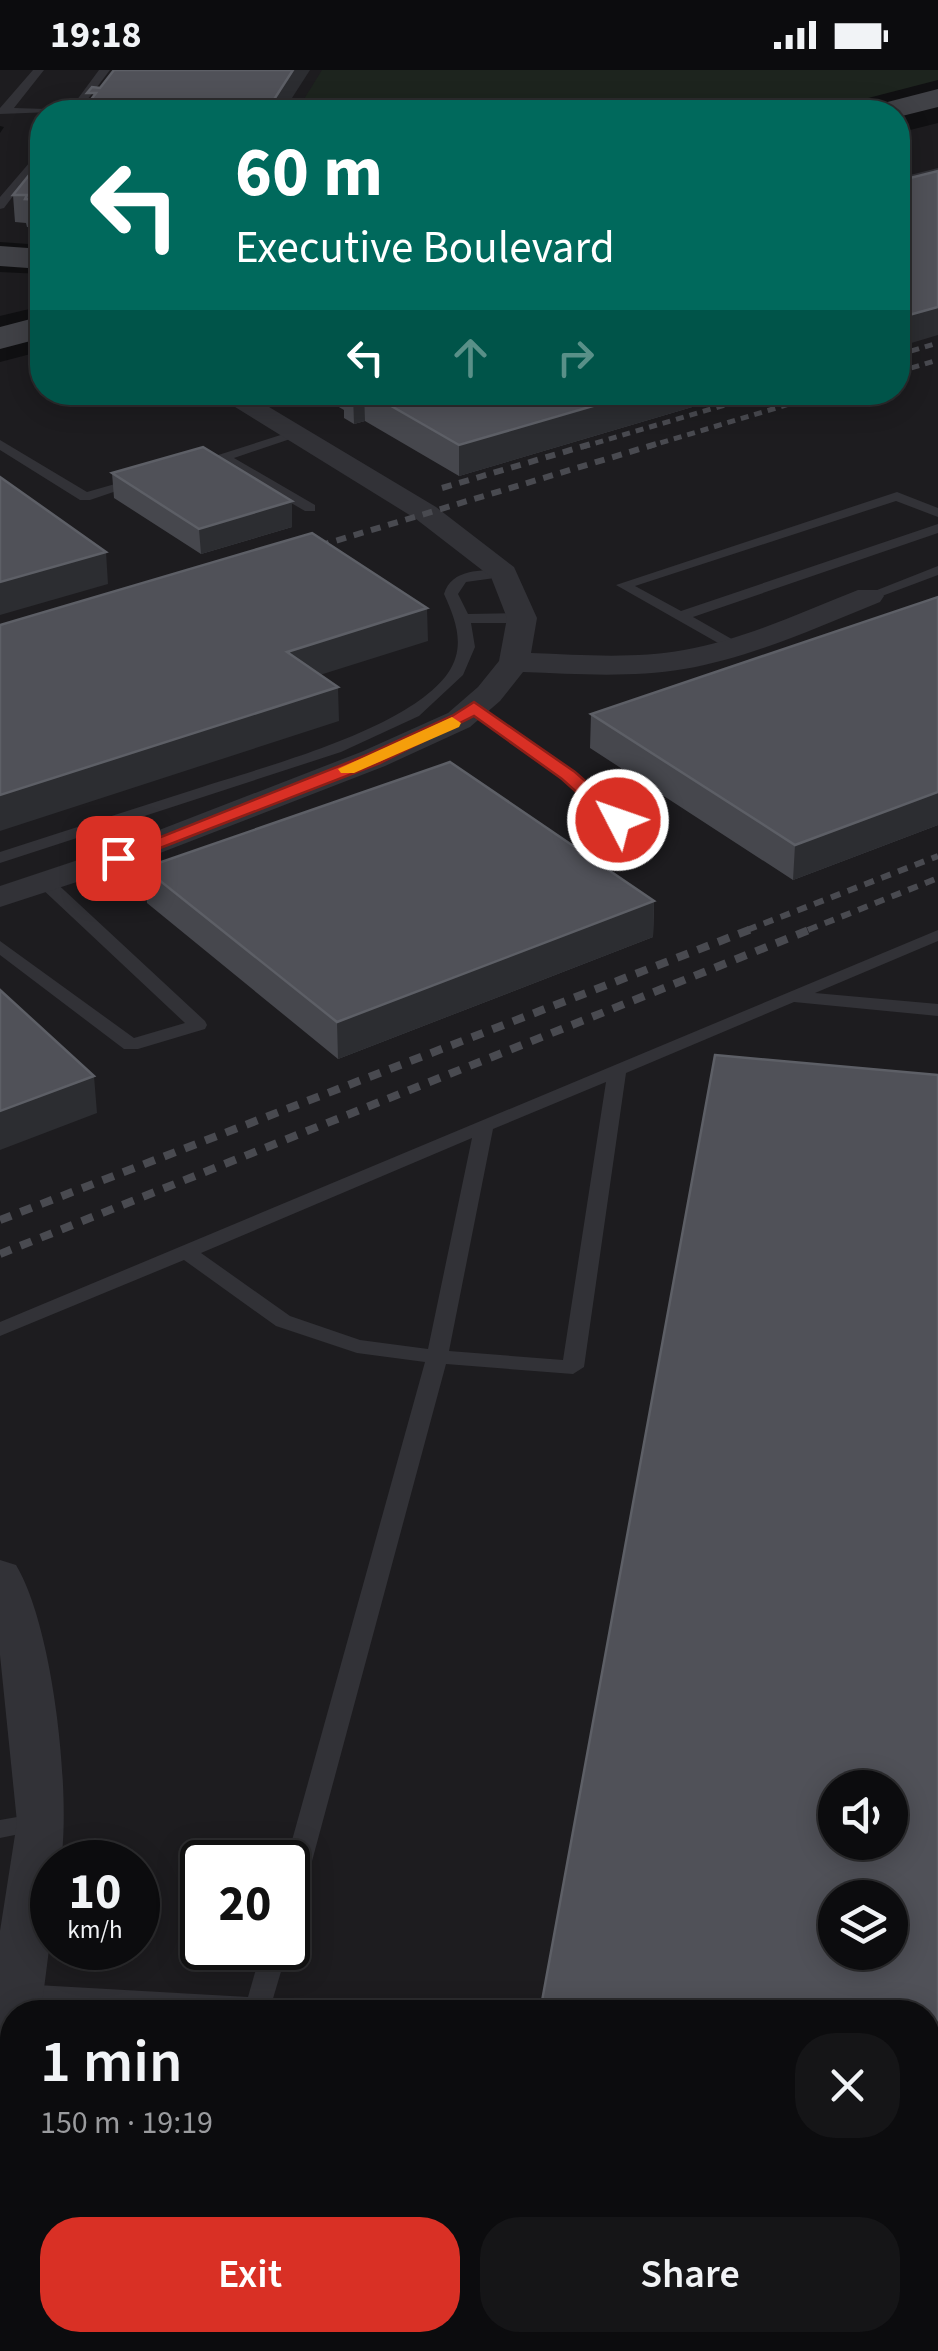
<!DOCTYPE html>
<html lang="en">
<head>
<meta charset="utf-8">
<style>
	body { margin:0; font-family:"Source Sans 3",sans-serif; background:#151517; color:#f1f3f6; height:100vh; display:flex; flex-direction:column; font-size:38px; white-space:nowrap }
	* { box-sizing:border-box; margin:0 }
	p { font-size:32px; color:#9a9b9e }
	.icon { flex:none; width:55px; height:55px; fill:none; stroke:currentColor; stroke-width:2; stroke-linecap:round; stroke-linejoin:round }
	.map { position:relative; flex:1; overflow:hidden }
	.sheet { position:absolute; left:0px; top:1930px; width:940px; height:352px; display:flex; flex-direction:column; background:#0c0c0e; border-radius:40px 40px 0 0; box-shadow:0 5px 25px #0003,0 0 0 2px #2c2c2e }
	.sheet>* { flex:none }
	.banner { position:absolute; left:30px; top:30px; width:880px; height:305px; border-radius:40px; box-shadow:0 5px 25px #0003,0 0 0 2px #2c2c2e; background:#00695c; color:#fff; overflow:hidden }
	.fabs { position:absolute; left:818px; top:1700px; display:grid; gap:20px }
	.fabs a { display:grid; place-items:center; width:90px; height:90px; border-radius:50%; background:#0c0c0e; box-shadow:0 5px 25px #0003,0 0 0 2px #2c2c2e; font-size:50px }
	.speed { position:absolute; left:30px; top:1770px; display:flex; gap:20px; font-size:50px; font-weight:700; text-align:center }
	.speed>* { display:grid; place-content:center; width:130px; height:130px; border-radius:50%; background:#0c0c0e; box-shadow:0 5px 25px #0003,0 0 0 2px #2c2c2e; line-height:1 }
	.speed small { font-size:25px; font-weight:400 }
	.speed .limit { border:5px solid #111; border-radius:15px; background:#fff; color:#111 }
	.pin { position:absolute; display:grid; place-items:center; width:85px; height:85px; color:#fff; margin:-42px; border-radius:20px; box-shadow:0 5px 15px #0006 }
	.me { position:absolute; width:110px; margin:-55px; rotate:311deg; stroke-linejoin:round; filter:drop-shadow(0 0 8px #0008) }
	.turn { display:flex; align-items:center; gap:35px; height:210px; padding:0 40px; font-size:45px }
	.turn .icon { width:130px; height:130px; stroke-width:2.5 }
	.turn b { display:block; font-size:70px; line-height:85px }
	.lanes { display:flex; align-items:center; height:95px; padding:0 40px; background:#0003; justify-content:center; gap:50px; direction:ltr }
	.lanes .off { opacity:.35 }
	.round { display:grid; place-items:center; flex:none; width:105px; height:105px; border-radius:40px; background:#151517 }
	.summary { display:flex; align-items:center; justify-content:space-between; height:170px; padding:0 40px }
	h1 { font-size:60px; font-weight:600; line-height:75px }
	.button { display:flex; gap:20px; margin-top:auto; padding:20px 40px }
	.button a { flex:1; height:115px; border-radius:40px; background:#d93025; color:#fff; font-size:40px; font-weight:600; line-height:115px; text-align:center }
	.button a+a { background:#151517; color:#f1f3f6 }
	.status { display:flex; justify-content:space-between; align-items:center; height:70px; padding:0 50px; background:#0c0c0e; direction:ltr }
	.status svg { height:28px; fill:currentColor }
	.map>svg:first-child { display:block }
	.built { fill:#1d1c1f; fill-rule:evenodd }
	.green { fill:#1d241e }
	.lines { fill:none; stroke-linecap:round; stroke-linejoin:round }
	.lane { fill:#323237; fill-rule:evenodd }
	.street { fill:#323237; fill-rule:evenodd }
	.secondary { fill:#404146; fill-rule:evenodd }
	.rail-far2 { stroke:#494a50; stroke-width:5; stroke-dasharray:8 6; stroke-linecap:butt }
	.rail-far1 { stroke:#494a50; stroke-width:6; stroke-dasharray:10 8; stroke-linecap:butt }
	.rail { stroke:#494a50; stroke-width:8; stroke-dasharray:12 10; stroke-linecap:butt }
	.wall { fill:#46474d }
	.shaded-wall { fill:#2c2d31 }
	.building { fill:#505158; stroke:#5d5f66; stroke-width:2.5; fill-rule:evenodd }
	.route { fill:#d93025; stroke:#8d1f18; stroke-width:2.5 }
	.slow { fill:#f59e0b }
</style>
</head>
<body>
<div class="status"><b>19:18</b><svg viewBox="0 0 49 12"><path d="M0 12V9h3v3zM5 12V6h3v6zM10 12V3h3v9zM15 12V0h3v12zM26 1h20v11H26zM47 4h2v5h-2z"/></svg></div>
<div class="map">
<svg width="938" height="2281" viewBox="0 0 938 2281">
	<rect width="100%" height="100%" fill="#101012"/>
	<path class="built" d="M0,0H329L305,42H42V175L0,172V63L4,57L0,56Z
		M938,53V2281H0V292L42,281V322H898V63ZM835,1718H890V1772H835ZM52,1792H138V1878H52ZM202,1792H288V1878H202ZM835,1828H890V1882H835ZM12,1942H928V2270H12Z
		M0,202L42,204V236L0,246Z"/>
	<path class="green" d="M322,0H938V10L814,42H296Z"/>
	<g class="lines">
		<path class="lane" d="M33,0H44L14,38L47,39L52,42L0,44V38Z
			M99,0H110L78,42H68Z
			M42,78V88L4,138L0,139V127Z
			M938,98V104L898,114V108Z
			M290,362L302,365L234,388L315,435V441H305L220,392L197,398L190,394Z
			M0,370L87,422L136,408L143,412L90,430H80L0,380Z
			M897,422L938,438V447L896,431L635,516L681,541L938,454V463L693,547L737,572V578H727L616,515Z
			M938,496V505L874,529H864L862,526Z
			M504,499L511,503L509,506L466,512L458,524L468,544L522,543L530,548L522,553H471L475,577L463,605L419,646L341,682L0,793V782C65,761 130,740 196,719C263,697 408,660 448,603C466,577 456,550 444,524C452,498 481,501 504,499Z
			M474,632L574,703L625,746V754H613L562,709L468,640V634Z
			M45,807L51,808L205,951L207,955L205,959L138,979H124L0,885V871L134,968L185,953L39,816L36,812L39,808Z
			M938,860V871L815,923L938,934V946L794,932L626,1003L584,1297L573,1304L446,1294L301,1832L297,1839L288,1842L286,1792L425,1292L357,1283L276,1256L184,1190L0,1266V1252ZM606,1012L563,1290L449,1281L493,1059ZM472,1068L428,1279L360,1270L290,1246L201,1183Z
			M40,1743L49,1746L52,1752L49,1758L0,1768V1750Z
			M262,1878H288L269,1942H159L19,1934L10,1931L6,1924L10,1917L19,1914L248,1927Z
			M154,2270H184L181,2281H151Z"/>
		<path class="street" d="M211,322H244L436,437L514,497L537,548L531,583C582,585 634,589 684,580C745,569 802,542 858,520H880L884,526L880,532C816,558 752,587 684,599C630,608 576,604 523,602L500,631L470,657L385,696L129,795L0,837V816L105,781L361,682L448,643L478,617L499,591L507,548L491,507L416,449Z
			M0,1490L16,1495C53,1556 71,1722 61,1792H52V1856L41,1942H12V2008L0,2012V1861L17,1752L0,1585Z"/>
		<path class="secondary" d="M938,19V37L898,47V42H868L872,36Z
			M0,176L42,179V199L0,196Z
			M42,246V268L0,279V257Z"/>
		<path class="rail-far2" d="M898,285L938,273
			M898,302L938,290
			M582,377L769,322
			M647,377L829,322"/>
		<path class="rail-far1" d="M442,418L591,374
			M302,481L656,374
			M747,860L938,786
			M808,860L938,808"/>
		<path class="rail" d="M0,1150L754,858
			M0,1184L814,858"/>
	</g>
	<path class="wall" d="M42,89V158L27,157L26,153L15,152L13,125Z
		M313,322H743L459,406L365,351L354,354L344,348V340Z
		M112,403L292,431V457L201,484L114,428Z
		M938,527V755L793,810L590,678L591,644Z
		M144,798L654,831L653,867L338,989L147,833Z"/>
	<path class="shaded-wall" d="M293,0H310L283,42H266Z
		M938,237V265L898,277V248Z
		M359,322H364L365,351L354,354L353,324Z
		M641,322H743L459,406V375Z
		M292,431V457L201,484L199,459Z
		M106,482L108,514L0,545V512Z
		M427,538L428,571L288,615L287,582Z
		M338,617L339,651L0,761V725Z
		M938,722V755L793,810L795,775Z
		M654,831L653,867L338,989L337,952Z
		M94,1006L97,1043L0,1080V1041Z"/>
	<path class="building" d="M114,0H293L266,42H71L73,40H83L96,23H87L92,17L100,18Z
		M42,89V130L25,129L27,125H13Z
		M938,101V237L898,248V111Z
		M367,322H641L459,375Z
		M203,377L292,431L199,459L112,403Z
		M0,407L106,482L0,512Z
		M312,463L427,538L287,582L338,617L0,725V555Z
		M938,527V722L795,775L591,644Z
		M450,692L654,831L337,952L144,798Z
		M0,920L94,1006L0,1041Z
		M715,985L938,1005V2281H478L480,2270H928V1942H540ZM835,1718H890V1772H835ZM835,1828H890V1882H835Z"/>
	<path class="route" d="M474,632L575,702L625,746V754H612L562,709L474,646L380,693L124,792L118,794L108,788L367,685L452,646Z"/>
	<path class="slow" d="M452,647L461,653L459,657L354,703H341L338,699Z"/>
</svg>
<div class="fabs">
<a><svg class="icon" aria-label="sound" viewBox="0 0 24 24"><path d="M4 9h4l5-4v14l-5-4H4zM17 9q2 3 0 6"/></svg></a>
<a><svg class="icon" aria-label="layers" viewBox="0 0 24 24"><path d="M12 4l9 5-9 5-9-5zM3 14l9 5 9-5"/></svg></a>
</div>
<div class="speed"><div>10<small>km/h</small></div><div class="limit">20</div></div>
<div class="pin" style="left:118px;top:788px;background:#d93025"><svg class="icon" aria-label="arrive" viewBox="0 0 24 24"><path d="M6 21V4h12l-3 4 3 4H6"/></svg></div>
<svg class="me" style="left:618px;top:750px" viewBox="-20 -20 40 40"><circle r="17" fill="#d93025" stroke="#fff" stroke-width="3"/><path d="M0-11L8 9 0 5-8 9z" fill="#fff"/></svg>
<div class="banner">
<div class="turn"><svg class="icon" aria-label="left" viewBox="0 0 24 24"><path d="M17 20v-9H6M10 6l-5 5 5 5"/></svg><div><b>60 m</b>Executive Boulevard</div></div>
<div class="lanes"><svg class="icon" aria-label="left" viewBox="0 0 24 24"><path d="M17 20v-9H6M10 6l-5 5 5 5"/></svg><svg class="icon off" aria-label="ahead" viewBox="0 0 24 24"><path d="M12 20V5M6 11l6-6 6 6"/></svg><svg class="icon off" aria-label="right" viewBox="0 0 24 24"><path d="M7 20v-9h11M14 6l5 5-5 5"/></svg></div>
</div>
<section class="sheet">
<div class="summary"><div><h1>1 min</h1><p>150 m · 19:19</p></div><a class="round"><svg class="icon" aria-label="close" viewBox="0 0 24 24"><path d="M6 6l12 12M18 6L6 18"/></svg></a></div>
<div class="button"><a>Exit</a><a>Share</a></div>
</section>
</div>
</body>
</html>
